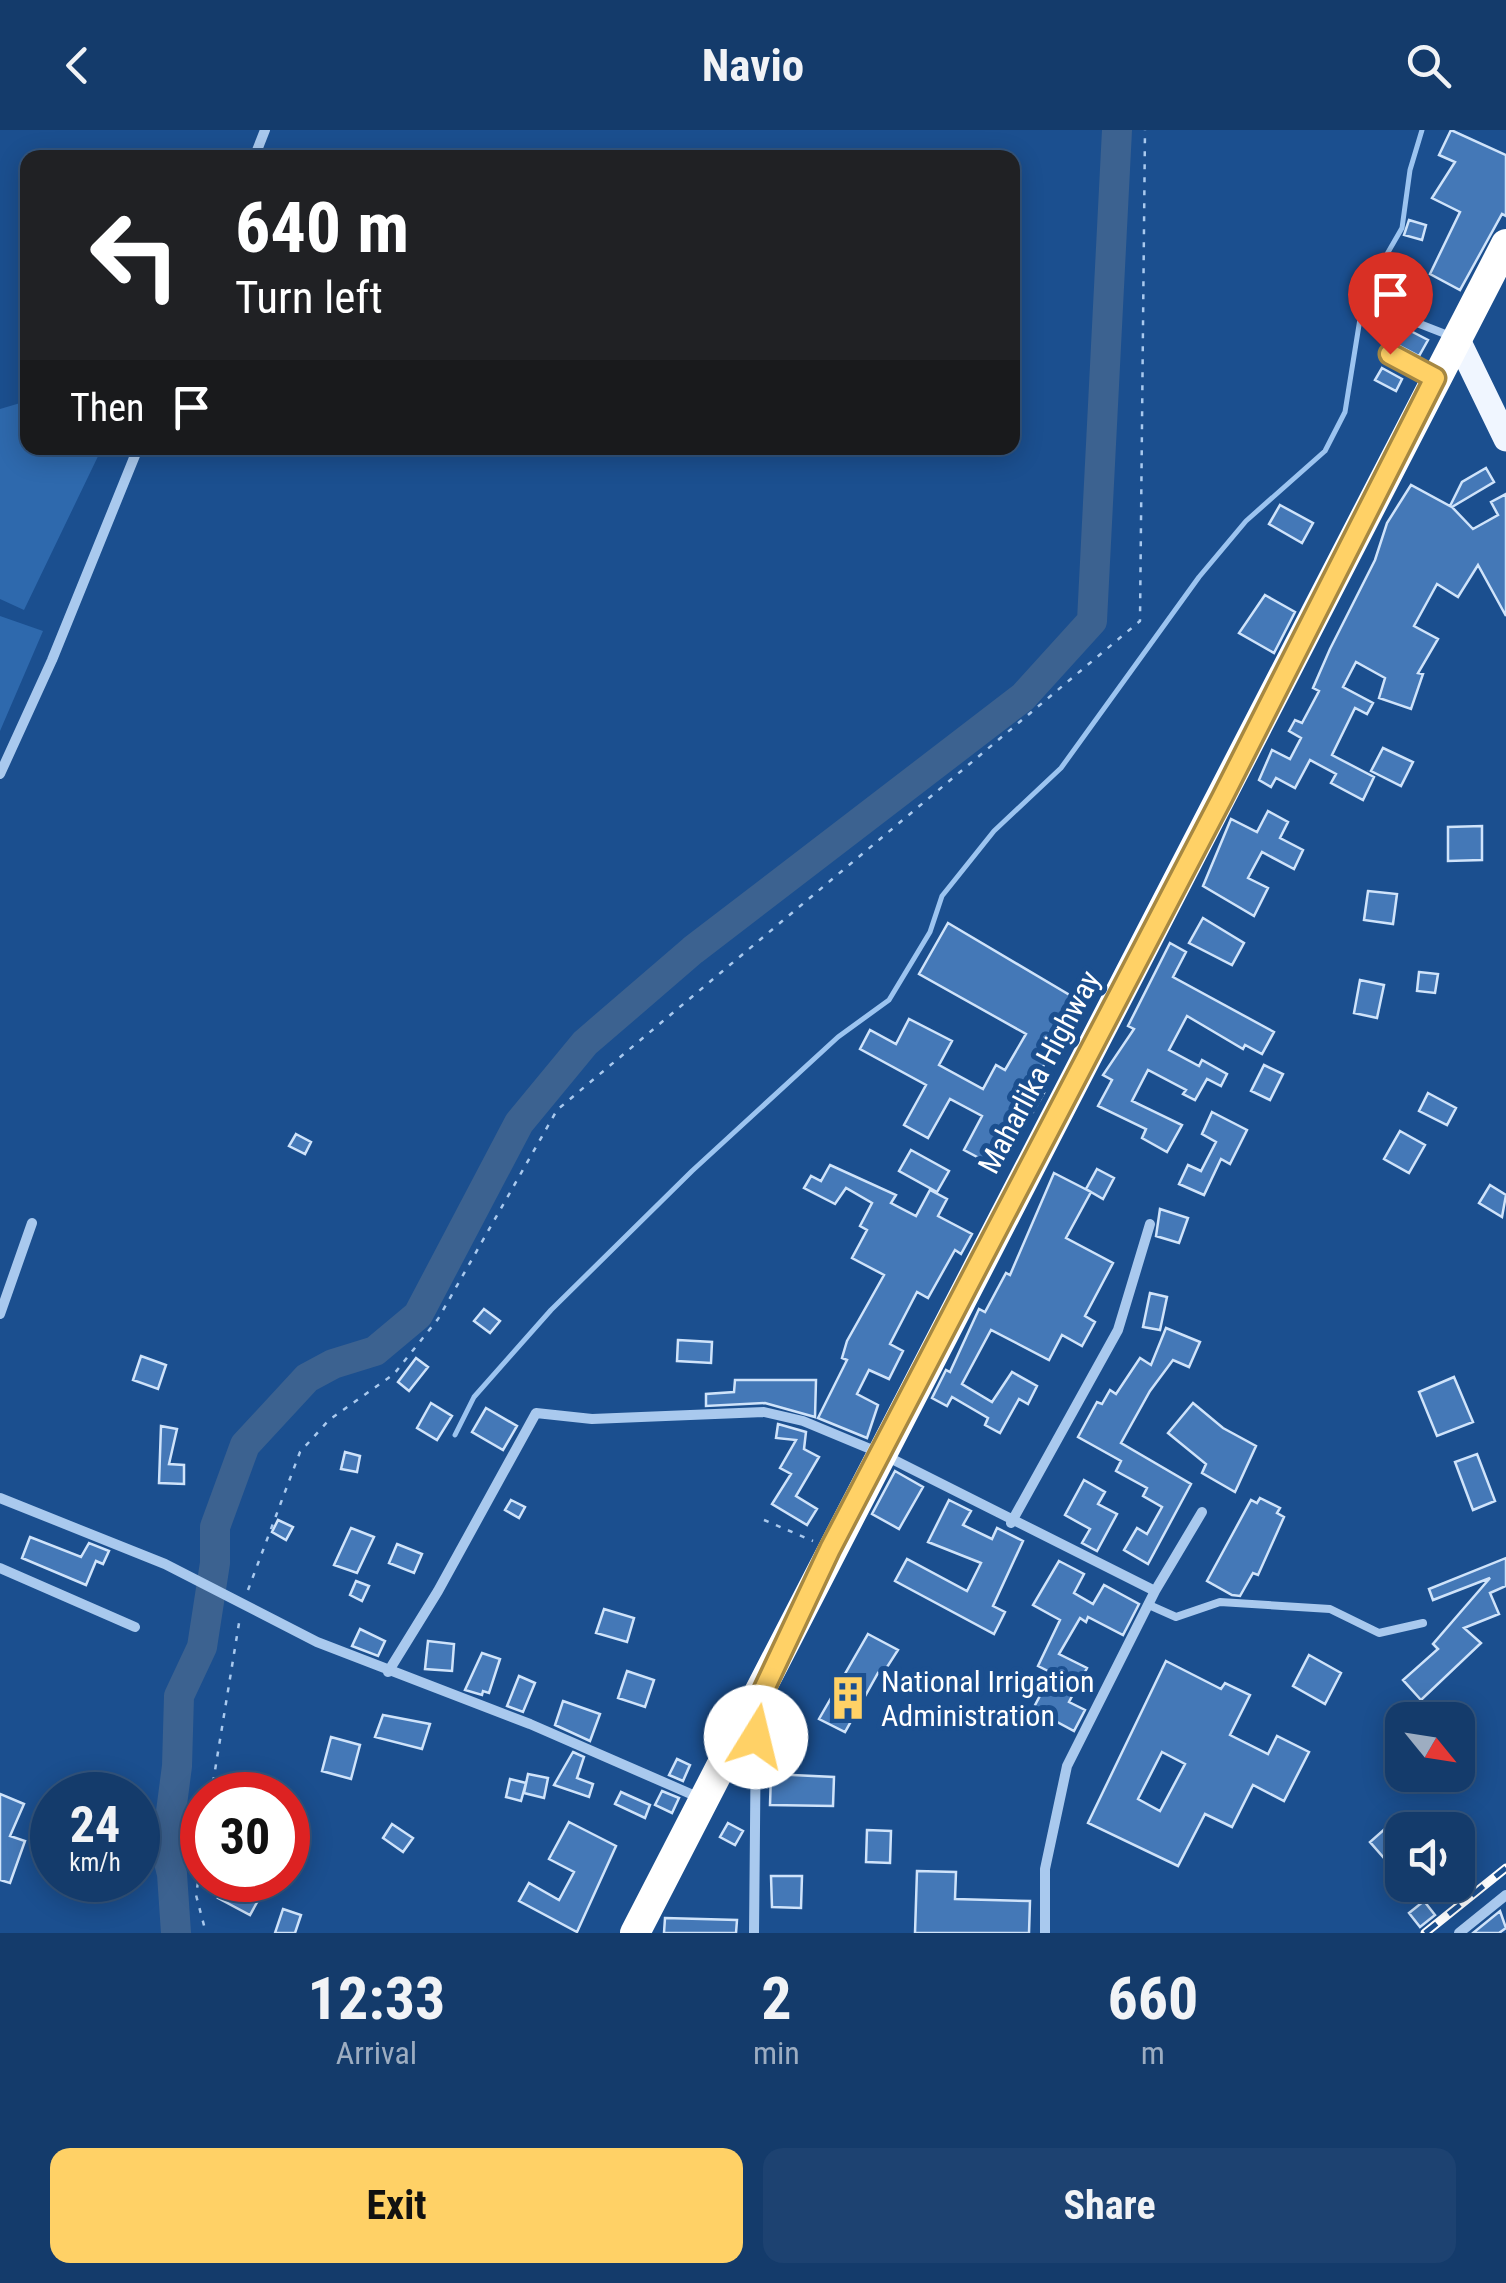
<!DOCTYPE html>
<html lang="en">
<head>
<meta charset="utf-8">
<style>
	body { margin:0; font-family:"Roboto Condensed",sans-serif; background:#1d4271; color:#f1f3f6; height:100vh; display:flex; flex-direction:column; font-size:38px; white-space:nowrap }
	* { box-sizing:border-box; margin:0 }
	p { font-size:32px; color:#9dadc1 }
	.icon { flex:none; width:55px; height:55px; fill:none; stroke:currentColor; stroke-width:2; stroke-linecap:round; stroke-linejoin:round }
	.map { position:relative; height:1803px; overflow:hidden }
	.side { display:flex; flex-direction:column; background:#143b6b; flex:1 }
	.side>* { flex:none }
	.guide { position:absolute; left:20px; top:20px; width:1000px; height:305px; border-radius:20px; box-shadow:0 5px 25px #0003,0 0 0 2px #33557e; background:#202124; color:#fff; overflow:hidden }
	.needle { width:65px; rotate:120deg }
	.buttons { position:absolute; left:1385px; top:1572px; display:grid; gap:20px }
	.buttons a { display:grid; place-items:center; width:90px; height:90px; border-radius:20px; background:#143b6b; box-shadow:0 5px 25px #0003,0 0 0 2px #33557e; font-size:50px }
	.speed { position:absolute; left:30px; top:1642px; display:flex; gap:20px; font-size:50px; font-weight:700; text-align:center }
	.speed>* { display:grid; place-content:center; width:130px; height:130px; border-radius:50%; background:#143b6b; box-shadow:0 5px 25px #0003,0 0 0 2px #33557e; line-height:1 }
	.speed small { font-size:25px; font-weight:400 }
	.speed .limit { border:15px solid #d22; background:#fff; color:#111 }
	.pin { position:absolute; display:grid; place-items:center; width:85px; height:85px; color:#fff; margin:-102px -42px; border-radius:50% 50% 50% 0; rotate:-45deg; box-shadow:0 0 10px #0007 }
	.pin .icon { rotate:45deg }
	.me { position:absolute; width:110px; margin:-55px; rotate:9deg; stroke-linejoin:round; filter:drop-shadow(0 0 8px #0008) }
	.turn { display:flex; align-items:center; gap:35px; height:210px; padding:0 50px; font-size:45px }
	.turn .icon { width:130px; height:130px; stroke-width:2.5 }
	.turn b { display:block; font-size:70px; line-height:85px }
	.then { display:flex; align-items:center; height:95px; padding:0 50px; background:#0003; gap:20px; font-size:38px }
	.eta { display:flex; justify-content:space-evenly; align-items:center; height:170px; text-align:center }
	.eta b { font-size:60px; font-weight:700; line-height:70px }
	.button { display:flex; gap:20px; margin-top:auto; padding:20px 50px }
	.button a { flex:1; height:115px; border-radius:20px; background:#ffd166; color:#111; font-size:40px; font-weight:700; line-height:115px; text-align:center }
	.button a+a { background:#1d4271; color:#f1f3f6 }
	header { display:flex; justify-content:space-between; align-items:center; height:130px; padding:0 50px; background:#143b6b; font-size:45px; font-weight:700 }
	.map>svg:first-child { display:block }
	.green { fill:#2e69ad }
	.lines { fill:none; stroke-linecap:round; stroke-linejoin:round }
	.stream { stroke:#9cc4f0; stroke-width:5 }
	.river { stroke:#3c6290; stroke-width:30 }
	.building { fill:#4478b7; stroke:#cfe3fa; stroke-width:2.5; fill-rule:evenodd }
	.path { stroke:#a9c9ee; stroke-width:2.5; stroke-dasharray:5 8; stroke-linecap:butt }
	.lane { stroke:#a9c9ee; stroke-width:8 }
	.street { stroke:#a9c9ee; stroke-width:10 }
	.primary { stroke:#f0f6ff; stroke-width:25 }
	.highway { stroke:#fff; stroke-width:30 }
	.rail-casing { stroke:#fff; stroke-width:9 }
	.rail { stroke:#1b4f8f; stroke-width:5; stroke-dasharray:15; stroke-linecap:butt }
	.route-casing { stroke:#a68842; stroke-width:25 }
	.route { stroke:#ffd166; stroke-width:18 }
	.labels { text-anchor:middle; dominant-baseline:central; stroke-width:10; stroke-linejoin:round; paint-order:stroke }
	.street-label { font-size:30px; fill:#fff; stroke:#1b4f8f }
	.poi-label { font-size:30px; fill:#fff; stroke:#1b4f8f; text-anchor:start }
</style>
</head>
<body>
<header><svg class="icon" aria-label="back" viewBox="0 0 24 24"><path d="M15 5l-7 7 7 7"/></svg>Navio<svg class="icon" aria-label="search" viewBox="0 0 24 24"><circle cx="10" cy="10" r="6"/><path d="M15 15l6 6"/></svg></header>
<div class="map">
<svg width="1506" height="1803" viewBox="0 0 1506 1803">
	<rect width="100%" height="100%" fill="#1b4f8f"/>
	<path class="green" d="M27,271L28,318H102L24,480L0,469V279Z
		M0,486L43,501L0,601Z"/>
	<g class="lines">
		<path class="stream" d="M455,1305L474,1267L551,1180L692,1041L838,907L889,870L930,802L942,766L994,701L1061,638L1199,447L1246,391L1325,321L1345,282L1364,164L1402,98L1410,40L1422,0"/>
		<path class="river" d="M176,1803L172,1744L166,1720L177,1636L179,1566L202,1517L215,1433V1397L245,1315L307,1248L333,1234L375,1221L418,1185L519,993L585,913L693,820L1023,567L1092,491L1117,0"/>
	</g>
	<path class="building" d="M1451,0L1506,25V86L1502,84L1460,160L1430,144L1460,82L1432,68L1455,32L1439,25Z
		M1409,90L1426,95L1422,110L1404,105Z
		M1398,132L1414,136L1410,150L1395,147Z
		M1401,196L1428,210L1419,226L1396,214Z
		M1382,238L1402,249L1396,261L1375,250Z
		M1486,338L1494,352L1452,377L1473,399L1498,385L1491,372L1506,364V486L1478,435L1458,467L1437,454L1414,496L1438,509L1418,543L1423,544L1411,579L1379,568L1385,548L1356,532L1343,557L1373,573L1367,584L1355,578L1332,625L1374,647L1363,670L1331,653L1336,644L1310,630L1295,658L1276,648L1271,657L1259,650L1272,620L1290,629L1301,608L1289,601L1295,590L1302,593L1319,561L1313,558L1330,519L1375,430L1387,393L1411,355L1450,376L1462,352Z
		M1280,375L1313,393L1302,413L1269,394Z
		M1265,465L1295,482L1274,523L1239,503Z
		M1383,618L1413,632L1401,656L1371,641Z
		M1268,681L1288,692L1280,708L1303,720L1294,739L1262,722L1248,748L1268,758L1254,786L1203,756L1231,689L1257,702Z
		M1482,696V730L1448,731V697Z
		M1368,761L1397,764L1393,794L1364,790Z
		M1203,788L1244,813L1232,835L1189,813Z
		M948,793L1078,870L1033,956L1044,963L1033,982L1028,980L998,1038L964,1020L982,986L950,969L928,1008L904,995L926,955L860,919L870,900L896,914L909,889L952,911L939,935L983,959L996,935L1005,940L1026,904L919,844Z
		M1170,813L1186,822L1173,847L1274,902L1262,924L1245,915L1243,919L1187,886L1169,920L1199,936L1202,930L1227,944L1221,956L1207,949L1195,970L1183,964L1186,960L1148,940L1132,971L1182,995L1167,1022L1142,1008L1146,999L1098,976L1112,950L1103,945L1134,899L1128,896Z
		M1419,842L1438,844L1435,863L1417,861Z
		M1360,850L1384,855L1377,888L1354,883Z
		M1264,935L1283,944L1270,970L1251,961Z
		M1428,963L1456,978L1447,995L1419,981Z
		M1212,982L1247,1000L1230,1034L1221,1029L1204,1065L1179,1054L1188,1035L1201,1041L1216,1012L1202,1004Z
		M1400,1001L1425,1015L1409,1043L1384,1029Z
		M296,1004L311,1012L305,1024L289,1016Z
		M911,1020L949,1041L937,1062L899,1041Z
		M830,1035L896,1065L891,1073L916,1086L930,1060L947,1069L938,1086L972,1104L961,1124L955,1120L928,1168L917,1162L890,1214L903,1221L889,1249L869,1240L857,1264L878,1275L867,1308L818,1288L847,1230L842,1228L847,1211L884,1145L852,1128L867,1100L860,1096L872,1073L846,1058L835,1074L804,1058L811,1046L821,1051Z
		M1097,1039L1114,1048L1103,1069L1086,1059Z
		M1054,1043L1091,1062L1066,1108L1113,1133L1085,1186L1095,1192L1082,1216L1062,1205L1049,1230L991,1200L962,1254L992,1272L1012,1242L1037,1256L1028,1274L1019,1269L1000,1303L985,1295L988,1288L952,1267L947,1276L932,1268L946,1240L950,1242L979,1179L985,1182L1006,1143L1010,1145Z
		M1490,1055L1506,1065L1502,1087L1479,1073Z
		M1160,1079L1188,1088L1179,1113L1156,1106Z
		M1150,1163L1167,1167L1160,1200L1143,1197Z
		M484,1179L500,1191L490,1203L474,1191Z
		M1166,1198L1200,1212L1189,1237L1173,1230L1150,1261L1121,1313L1191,1354L1148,1434L1124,1420L1137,1398L1147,1404L1162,1377L1143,1366L1147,1358L1116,1341L1121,1331L1078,1307L1097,1272L1102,1274L1110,1260L1116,1264L1140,1228L1151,1235Z
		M678,1210L712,1212L711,1233L677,1231Z
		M141,1226L166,1235L158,1259L133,1250Z
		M416,1228L428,1237L409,1261L398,1252Z
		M1454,1247L1473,1292L1437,1306L1419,1262Z
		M735,1250H816L815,1287L765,1273L706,1276V1264L734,1262Z
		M431,1273L452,1286L437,1310L417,1298Z
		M1193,1273L1223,1298L1256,1316L1235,1362L1202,1343L1206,1334L1168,1303Z
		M486,1278L517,1296L503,1320L472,1302Z
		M778,1294L806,1302L804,1319L819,1327L796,1366L817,1379L807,1395L772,1374L791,1344L780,1338L796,1310L776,1308Z
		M161,1296L177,1299L169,1334L184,1335V1354L159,1353Z
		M345,1322L360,1326L357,1342L341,1339Z
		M1477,1324L1495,1371L1473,1380L1455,1332Z
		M895,1341L923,1357L899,1399L872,1384Z
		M1084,1350L1105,1362L1098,1374L1117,1384L1097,1421L1082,1413L1090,1399L1065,1385Z
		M1260,1368L1280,1378L1277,1383L1284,1387L1258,1445L1253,1443L1240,1466L1232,1465L1207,1451L1251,1370L1257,1373Z
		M511,1370L525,1377L519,1388L505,1380Z
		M949,1370L971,1381L963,1395L992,1409L997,1398L1023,1411L993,1476L1005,1482L994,1504L895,1451L907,1429L967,1461L981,1433L928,1412Z
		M278,1390L293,1397L286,1410L272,1402Z
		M351,1398L374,1407L357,1443L334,1435Z
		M30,1407L81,1427L89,1413L109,1421L103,1434L96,1431L86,1455L22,1428Z
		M397,1414L422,1424L414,1443L389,1433Z
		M1506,1428V1456L1490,1463L1499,1484L1464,1498L1481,1513L1421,1570L1403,1550L1438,1519L1433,1514L1490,1448L1433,1470L1429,1459Z
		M1059,1431L1084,1444L1074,1463L1093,1474L1104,1455L1139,1474L1123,1505L1088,1487L1086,1492L1080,1488L1059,1524L1087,1538L1069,1572L1085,1580L1074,1601L1033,1579L1052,1543L1038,1536L1060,1490L1033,1475Z
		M356,1451L369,1456L362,1471L350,1465Z
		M604,1479L634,1488L627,1512L596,1503Z
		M360,1499L385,1511L378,1526L352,1516Z
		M868,1504L898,1520L882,1545L878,1543L845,1602L819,1589Z
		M428,1511L454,1514L452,1541L425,1539Z
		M482,1523L500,1529L489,1563L483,1561L482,1565L465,1560Z
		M1309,1525L1341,1543L1325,1574L1293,1556Z
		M1166,1531L1221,1559L1225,1553L1250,1565L1230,1605L1268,1624L1277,1606L1309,1622L1284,1671L1253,1655L1232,1697L1205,1684L1178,1736L1088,1693ZM1162,1622L1185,1634L1160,1681L1138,1669Z
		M627,1541L654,1550L645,1577L618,1568Z
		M519,1546L535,1553L523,1582L507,1576Z
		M563,1571L600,1584L590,1611L555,1595Z
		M383,1585L430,1594L422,1619L375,1607Z
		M331,1607L360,1615L351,1649L322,1641Z
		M573,1622L584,1627L577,1648L593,1654L589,1667L554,1655Z
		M677,1629L690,1635L683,1651L669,1645Z
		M528,1644L548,1648L544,1668L524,1663Z
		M771,1644L834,1647L833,1676L770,1675Z
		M510,1649L526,1653L521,1671L506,1667Z
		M662,1661L679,1668L672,1683L655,1675Z
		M621,1662L650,1675L645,1688L615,1674Z
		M0,1664L24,1674L10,1706L25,1711L10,1753L0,1750Z
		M1396,1689L1402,1696V1723L1390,1735L1370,1712Z
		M569,1692L616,1716L577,1802L519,1771L529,1753L559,1770L574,1742L549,1729Z
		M728,1693L743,1701L735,1715L720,1707Z
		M392,1694L413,1708L403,1722L383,1708Z
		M867,1700L891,1701L890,1733L866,1732Z
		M917,1741L956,1742L955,1769L1030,1771L1029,1803H915Z
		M771,1746H802L801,1778L772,1777Z
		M228,1750L261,1765L250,1785L218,1768Z
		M1424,1771L1435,1785L1420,1797L1409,1783Z
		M283,1779L301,1785L295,1803H275Z
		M1500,1781L1506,1798L1499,1803H1473Z
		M665,1788L737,1790L736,1803H664Z"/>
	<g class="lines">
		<path class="path" d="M764,1390L813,1411
			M248,1460L300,1322L329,1290L394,1244L438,1189L557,980L1140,491L1145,0
			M211,1665L240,1487
			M202,1727L196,1765L206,1803"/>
		<path class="lane" d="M1431,246L1390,224L1387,204L1399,186L1453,207
			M1149,1475L1176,1487L1220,1472L1330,1479L1379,1503L1423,1493"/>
		<path class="street" d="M254,28L265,0
			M0,644L52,530L138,318
			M0,1184L32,1093
			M0,1368L165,1434L317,1512L530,1594L700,1668
			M1011,1393L1118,1200L1150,1094
			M0,1438L135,1497
			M388,1542L438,1461L536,1283L592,1289L764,1282L803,1291L880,1323L1155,1461
			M754,1803L756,1592
			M1045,1803V1739L1067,1636L1155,1461L1202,1382
			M1459,1803L1506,1765"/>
		<path class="primary" d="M1457,208L1506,309"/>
		<path class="highway" d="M635,1803L1506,114"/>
		<g class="rail-casing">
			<path id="rail" d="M1425,1803L1506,1738"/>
		</g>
		<use href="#rail" class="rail"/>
	</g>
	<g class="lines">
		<g class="route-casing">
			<path id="route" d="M756,1607V1576L830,1419L1222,668L1435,248L1390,224"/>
		</g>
		<use href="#route" class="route"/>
	</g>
	<defs>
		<g id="building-bare" transform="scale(3.45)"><path d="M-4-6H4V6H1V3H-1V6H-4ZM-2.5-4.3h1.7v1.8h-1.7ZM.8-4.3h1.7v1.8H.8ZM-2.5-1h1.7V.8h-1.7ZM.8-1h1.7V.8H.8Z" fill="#ffd166" stroke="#1b4f8f" stroke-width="2.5" paint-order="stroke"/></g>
	</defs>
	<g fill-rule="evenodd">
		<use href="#building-bare" x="848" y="1568"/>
	</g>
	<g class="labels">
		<g class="street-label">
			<text transform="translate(1039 942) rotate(-62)">Maharlika Highway</text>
		</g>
		<g class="poi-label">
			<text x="881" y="1551">National Irrigation<tspan x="881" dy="34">Administration</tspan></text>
		</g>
	</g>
</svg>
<div class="buttons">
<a><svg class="needle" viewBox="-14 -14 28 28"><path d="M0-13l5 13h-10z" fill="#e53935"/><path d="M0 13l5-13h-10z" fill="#9dadc1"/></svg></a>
<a><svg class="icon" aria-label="sound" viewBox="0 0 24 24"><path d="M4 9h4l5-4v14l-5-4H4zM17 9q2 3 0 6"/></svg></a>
</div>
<div class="speed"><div>24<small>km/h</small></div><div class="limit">30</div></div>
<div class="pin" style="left:1390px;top:224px;background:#d93025"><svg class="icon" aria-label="arrive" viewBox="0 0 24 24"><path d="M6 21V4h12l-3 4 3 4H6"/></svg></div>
<svg class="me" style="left:756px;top:1607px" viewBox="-20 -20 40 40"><circle r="19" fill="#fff"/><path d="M0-13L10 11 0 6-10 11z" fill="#ffd166"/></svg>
<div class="guide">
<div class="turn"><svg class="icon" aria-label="left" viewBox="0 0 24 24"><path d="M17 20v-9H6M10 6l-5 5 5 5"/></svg><div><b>640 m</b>Turn left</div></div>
<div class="then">Then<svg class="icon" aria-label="arrive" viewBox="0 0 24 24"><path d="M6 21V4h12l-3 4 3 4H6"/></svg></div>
</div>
</div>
<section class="side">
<div class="eta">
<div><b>12:33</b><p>Arrival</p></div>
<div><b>2</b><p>min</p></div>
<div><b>660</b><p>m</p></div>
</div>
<div class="button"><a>Exit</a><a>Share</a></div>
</section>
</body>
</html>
